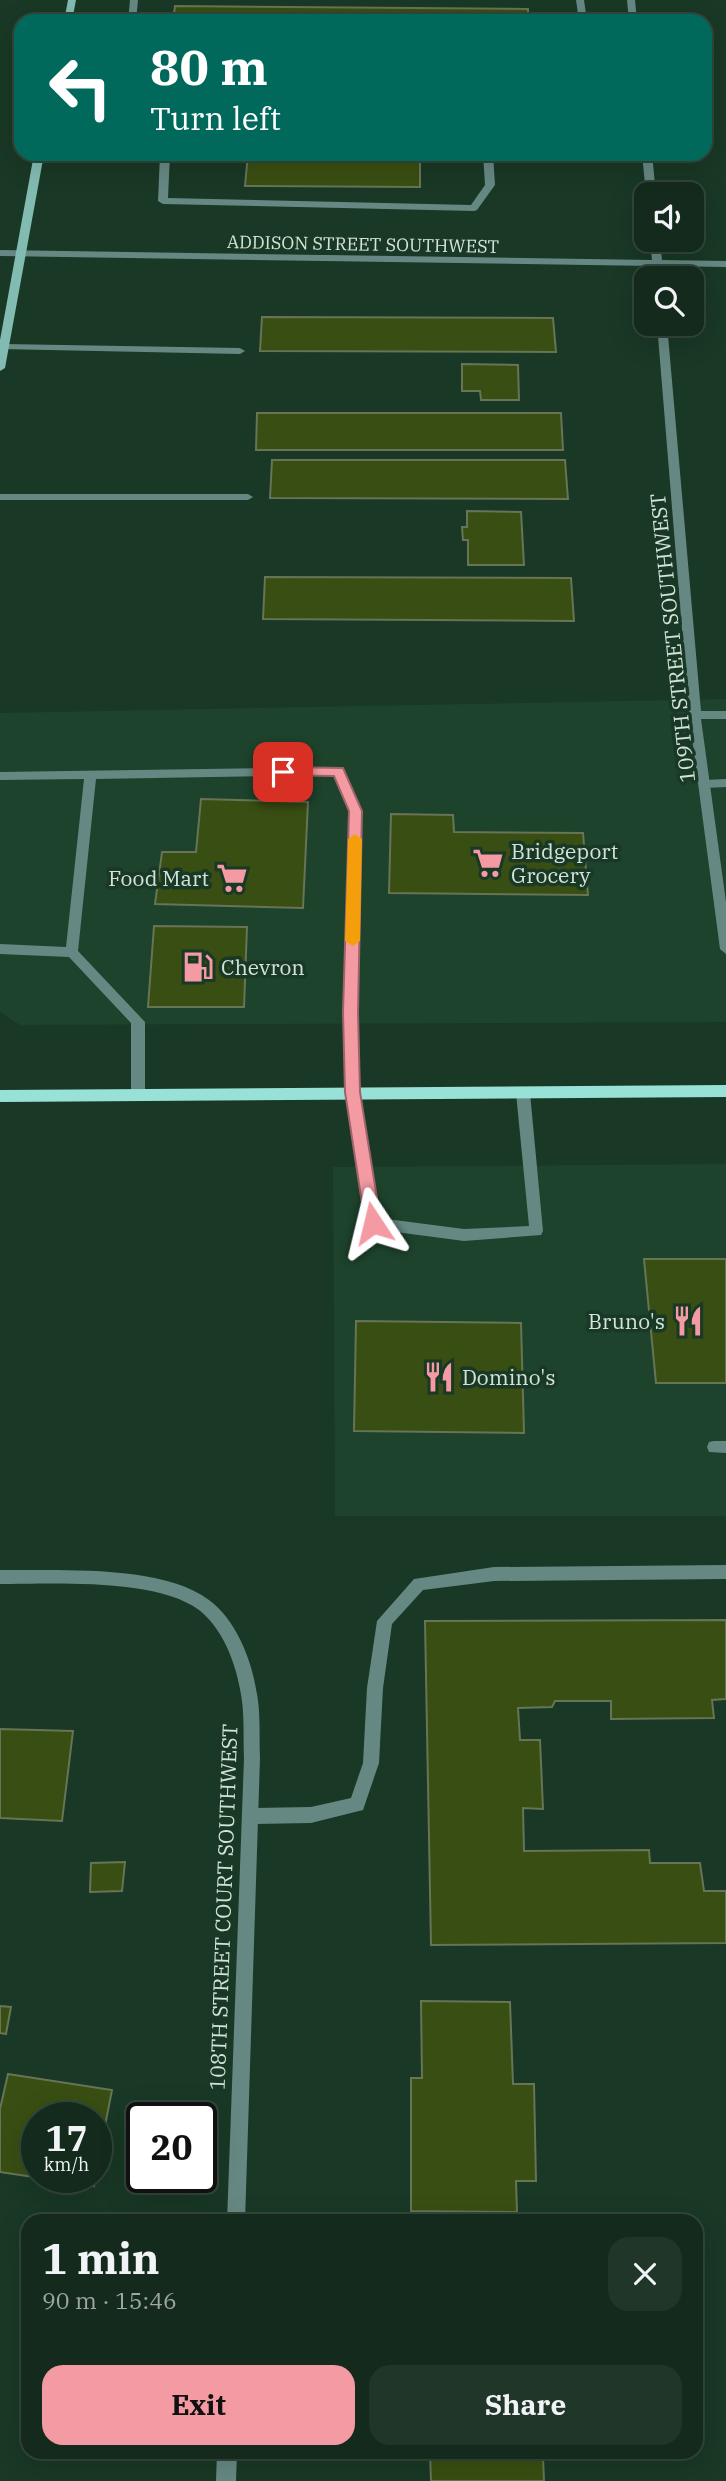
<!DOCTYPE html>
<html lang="en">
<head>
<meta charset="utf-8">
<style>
	body { margin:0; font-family:"IBM Plex Serif",serif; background:#203629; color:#f1f3f6; height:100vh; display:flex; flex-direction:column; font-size:26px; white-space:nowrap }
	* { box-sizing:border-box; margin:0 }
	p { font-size:23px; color:#9da7a3 }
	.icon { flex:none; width:38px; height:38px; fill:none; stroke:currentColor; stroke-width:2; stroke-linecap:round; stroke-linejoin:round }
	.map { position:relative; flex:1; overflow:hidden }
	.drawer { position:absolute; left:21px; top:2214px; width:682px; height:245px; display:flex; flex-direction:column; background:#132a1c; border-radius:21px; box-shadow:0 7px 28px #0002,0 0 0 2px #32463b }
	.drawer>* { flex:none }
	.banner { position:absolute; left:14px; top:14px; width:698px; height:147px; border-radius:21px; box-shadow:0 7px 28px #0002,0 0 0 2px #32463b; background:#00695c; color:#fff; overflow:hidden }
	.fabs { position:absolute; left:634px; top:182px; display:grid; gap:14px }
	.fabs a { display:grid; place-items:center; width:70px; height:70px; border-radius:14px; background:#132a1c; box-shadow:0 7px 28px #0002,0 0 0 2px #32463b; font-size:35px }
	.speed { position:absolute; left:21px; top:2102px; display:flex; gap:14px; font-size:35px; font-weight:700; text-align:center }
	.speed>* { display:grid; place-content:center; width:91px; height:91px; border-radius:50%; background:#132a1c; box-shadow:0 7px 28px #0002,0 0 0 2px #32463b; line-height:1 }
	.speed small { font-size:18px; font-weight:400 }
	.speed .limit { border:4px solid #111; border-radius:10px; background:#fff; color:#111 }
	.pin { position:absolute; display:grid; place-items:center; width:60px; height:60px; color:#fff; margin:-30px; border-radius:14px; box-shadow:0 4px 10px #0006 }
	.me { position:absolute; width:77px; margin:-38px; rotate:350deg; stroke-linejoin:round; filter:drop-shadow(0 0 5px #0008) }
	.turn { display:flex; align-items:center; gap:24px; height:147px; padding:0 21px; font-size:32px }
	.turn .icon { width:91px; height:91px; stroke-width:2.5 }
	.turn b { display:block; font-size:49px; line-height:60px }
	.round { display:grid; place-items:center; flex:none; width:74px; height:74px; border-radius:21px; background:#203629 }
	.overview { display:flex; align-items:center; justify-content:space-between; height:119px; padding:0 21px }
	h1 { font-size:42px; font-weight:800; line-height:52px }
	.action { display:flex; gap:14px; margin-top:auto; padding:14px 21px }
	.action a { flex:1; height:80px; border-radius:21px; background:#f49aa3; color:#111; font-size:28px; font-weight:800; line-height:80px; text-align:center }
	.action a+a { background:#203629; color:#f1f3f6 }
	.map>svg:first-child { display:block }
	.built { fill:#1d432c }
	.building { fill:#394e12; stroke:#677455; stroke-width:2 }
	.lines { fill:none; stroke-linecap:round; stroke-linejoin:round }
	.lane { fill:#668883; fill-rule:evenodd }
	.street { fill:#668883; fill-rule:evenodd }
	.secondary { fill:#82bbb2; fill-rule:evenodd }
	.primary { fill:#98e1d6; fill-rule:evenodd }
	.route { fill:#f49aa3; stroke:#9f646a; stroke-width:2 }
	.slow { fill:#f59e0b }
	.labels { text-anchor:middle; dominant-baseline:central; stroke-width:7; stroke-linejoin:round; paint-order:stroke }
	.far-street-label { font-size:18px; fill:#d2e4d8; stroke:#193825 }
	.street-label { font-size:21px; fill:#d2e4d8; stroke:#193825 }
	.poi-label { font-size:21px; fill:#d2e4d8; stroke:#193825; text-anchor:start }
</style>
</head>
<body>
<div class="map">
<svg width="726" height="2481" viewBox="0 0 726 2481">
	<rect width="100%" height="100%" fill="#193825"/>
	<path class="built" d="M726,699V1022L20,1025L0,1012V713Z
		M726,1164V1516H335L333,1167Z"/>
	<path class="building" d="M175,6L528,9V21H173Z
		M248,154H420V187L245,186Z
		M262,317L553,318L556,352L260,351Z
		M462,364L518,365L519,400H481L480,391H462Z
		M257,413H561L563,450H256Z
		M272,460H565L568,499L270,498Z
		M467,511L521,512L524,565H468V540H463L462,527H467Z
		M265,577L571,578L574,621L263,619Z
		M201,799L308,802L303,908L155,904L162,852H196Z
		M391,814L453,815L454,832L583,833L588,895L389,893Z
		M154,926L247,927L244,1007H148Z
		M644,1259H726V1383H656Z
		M356,1321L521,1323L524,1433L354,1431Z
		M726,1620V1699L712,1700L714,1718L611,1719V1701H555L552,1707L518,1708L520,1740H540L543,1809L523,1808L524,1851L649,1850L650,1863H700L704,1891H726V1943L431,1945L425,1621Z
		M0,1729L73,1731L62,1821L0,1818Z
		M125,1862L122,1891L90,1892L91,1863Z
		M421,2001L510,2002L513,2084H534L536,2181H516L517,2212L411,2211V2078H422Z
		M0,2006L11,2007L6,2034L0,2033Z
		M8,2074L112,2090L96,2172V2118H37V2177H95L94,2186L0,2172V2109Z
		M430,2452H575V2457H543L544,2481H431Z"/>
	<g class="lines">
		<path class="lane" d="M130,0H138L136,21H128Z
			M576,0H584L587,21H579Z
			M160,154H170L168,198L471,205L485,185L483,154H493L495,185L477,210L474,211L163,204L158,201Z
			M4,344L240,348L245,351L240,354L0,349V345Z
			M0,494H248L253,497L248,500H0Z
			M338,767L344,771L362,811L358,1012L359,1092L379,1218L464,1229L529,1226L516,1093L523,1088L530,1093L543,1231L541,1235L464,1241L373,1229L368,1227L366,1223L345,1092L344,1012L350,811L334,775L96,779L78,951L145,1022V1095L143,1099H133L131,1095V1023L69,957L0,954V944L66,947L84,779L0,780V772Z
			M726,779V787L705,788L699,784L705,780Z
			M714,1441H726V1453L709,1452L707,1447L709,1442Z
			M726,1565V1579L494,1581L423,1590L392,1624L383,1688L379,1763L363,1810L311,1823L250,1824L244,1822L242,1816L244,1810L250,1808L311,1807L351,1798L363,1763L367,1688L377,1621L414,1579L494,1567Z"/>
		<path class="street" d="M627,0H635L637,21H629Z
			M642,154H652L656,194H646Z
			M650,240H660L662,260L726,261V267L663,266L664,278H654L653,266L0,256V250L652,260Z
			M657,324H667L701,711H726V719H701L726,902V954L720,949L689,715Z
			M0,1570C58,1571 161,1564 209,1600C235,1619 251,1658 256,1689C261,1711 259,1735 260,1758L245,2221H227L244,1758C243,1735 245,1712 240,1689C235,1661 222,1628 199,1610C156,1578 53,1584 0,1584Z
			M217,2452H237L236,2481H216Z"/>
		<path class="secondary" d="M68,0H76L72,21H64Z
			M34,154H44L5,368L0,371V340Z"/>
		<path class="primary" d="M726,1085V1097L0,1102V1090Z"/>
	</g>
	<path class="route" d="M283,767L343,768L362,811L358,1013L360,1092L381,1223L373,1229L365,1223L345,1092L343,1013L349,811L334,776L278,775L276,772Z"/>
	<path class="slow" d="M355,834L362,839L360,941L353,946L345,941L348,839Z"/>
	<defs>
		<g id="supermarket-bare" transform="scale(2.415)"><path d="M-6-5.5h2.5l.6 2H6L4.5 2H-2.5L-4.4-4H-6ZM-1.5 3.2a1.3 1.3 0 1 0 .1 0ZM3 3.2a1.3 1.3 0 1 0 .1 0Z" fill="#f49aa3" stroke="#193825" stroke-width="2.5" paint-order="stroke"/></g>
		<g id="fuel-bare" transform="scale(2.415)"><path d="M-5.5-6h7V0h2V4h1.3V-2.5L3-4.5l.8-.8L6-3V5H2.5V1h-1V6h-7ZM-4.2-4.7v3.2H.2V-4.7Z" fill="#f49aa3" stroke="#193825" stroke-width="2.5" paint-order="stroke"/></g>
		<g id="restaurant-bare" transform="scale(2.415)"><path d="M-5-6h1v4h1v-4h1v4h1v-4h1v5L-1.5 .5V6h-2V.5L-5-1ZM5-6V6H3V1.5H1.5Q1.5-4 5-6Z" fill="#f49aa3" stroke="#193825" stroke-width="2.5" paint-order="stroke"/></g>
	</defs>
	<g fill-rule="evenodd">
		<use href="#supermarket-bare" x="488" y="863"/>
		<use href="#supermarket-bare" x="232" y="878"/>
		<use href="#fuel-bare" x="198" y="967"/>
		<use href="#restaurant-bare" x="688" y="1321"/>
		<use href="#restaurant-bare" x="439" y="1377"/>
	</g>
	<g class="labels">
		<g class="far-street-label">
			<text transform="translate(363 244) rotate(1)">ADDISON STREET SOUTHWEST</text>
		</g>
		<g class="street-label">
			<text transform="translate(672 638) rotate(-96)">109TH STREET SOUTHWEST</text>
			<text transform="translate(223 1907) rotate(-88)">108TH STREET COURT SOUTHWEST</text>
		</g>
		<g class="poi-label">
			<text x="511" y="851">Bridgeport<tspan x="511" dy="24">Grocery</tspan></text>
			<text x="209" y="878" text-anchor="end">Food Mart</text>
			<text x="221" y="967">Chevron</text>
			<text x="665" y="1321" text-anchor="end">Bruno's</text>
			<text x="462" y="1377">Domino's</text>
		</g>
	</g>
</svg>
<div class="fabs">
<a><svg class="icon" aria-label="sound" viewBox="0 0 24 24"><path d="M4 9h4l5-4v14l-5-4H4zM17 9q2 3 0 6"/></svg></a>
<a><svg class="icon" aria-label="search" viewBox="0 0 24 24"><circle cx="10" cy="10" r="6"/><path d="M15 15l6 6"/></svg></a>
</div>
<div class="speed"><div>17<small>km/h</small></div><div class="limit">20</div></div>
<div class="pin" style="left:283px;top:772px;background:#d93025"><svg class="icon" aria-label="arrive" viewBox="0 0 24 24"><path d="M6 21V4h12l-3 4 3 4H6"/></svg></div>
<svg class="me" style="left:373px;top:1223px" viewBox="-20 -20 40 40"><path d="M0-17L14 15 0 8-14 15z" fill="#f49aa3" stroke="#fff" stroke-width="4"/></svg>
<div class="banner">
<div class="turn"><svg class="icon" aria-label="left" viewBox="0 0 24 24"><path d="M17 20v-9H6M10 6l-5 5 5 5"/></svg><div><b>80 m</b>Turn left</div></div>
</div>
<section class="drawer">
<div class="overview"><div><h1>1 min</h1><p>90 m · 15:46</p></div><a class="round"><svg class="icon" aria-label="close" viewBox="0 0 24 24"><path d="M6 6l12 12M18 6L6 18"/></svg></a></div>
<div class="action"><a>Exit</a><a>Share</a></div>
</section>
</div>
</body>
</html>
